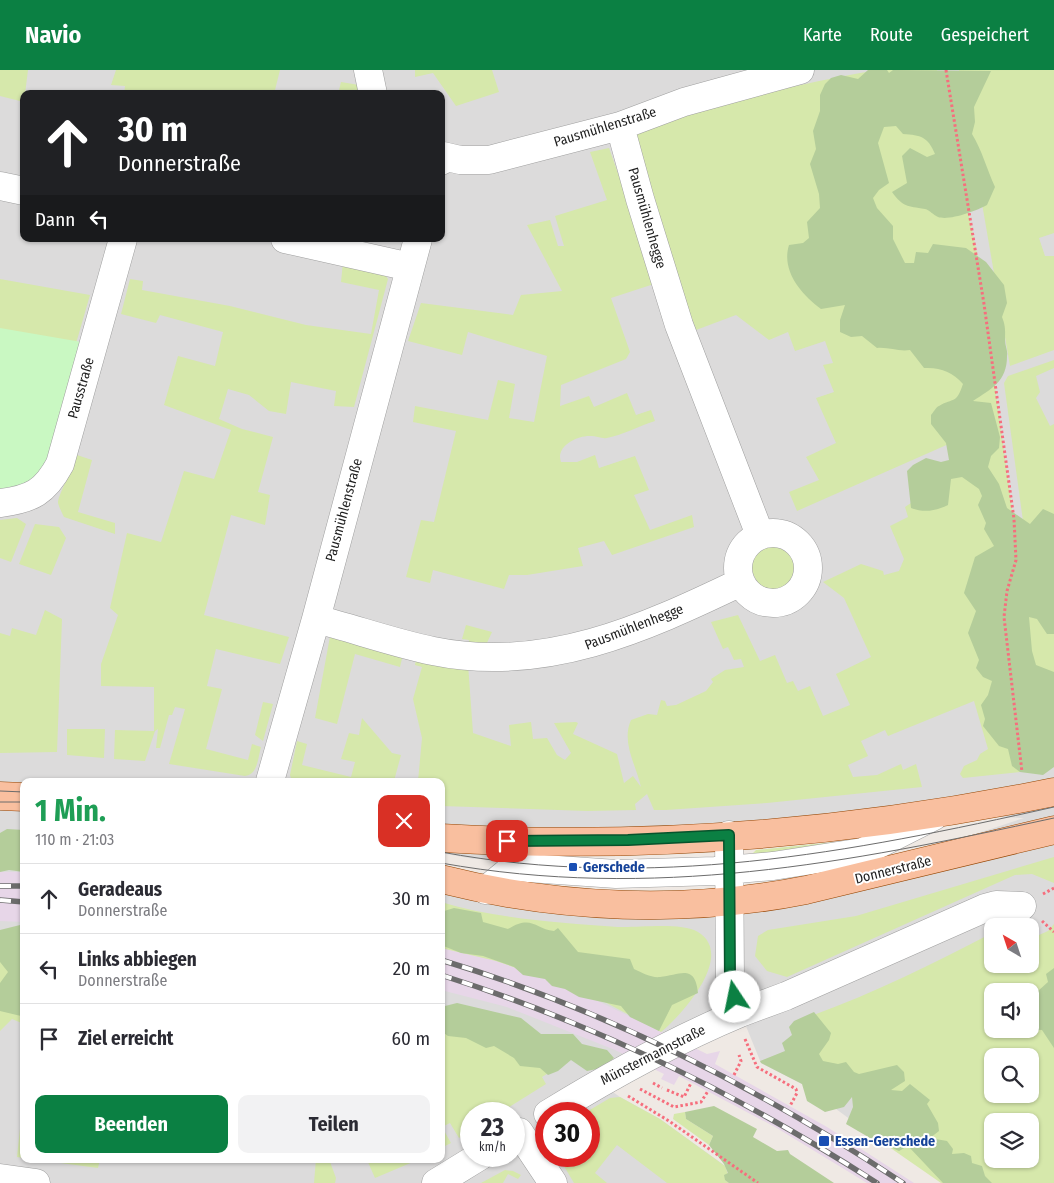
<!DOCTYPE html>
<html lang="de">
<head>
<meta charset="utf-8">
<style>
	body { margin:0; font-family:"Fira Sans Condensed",sans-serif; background:#f2f2f3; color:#2b2b33; height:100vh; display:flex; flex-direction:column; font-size:19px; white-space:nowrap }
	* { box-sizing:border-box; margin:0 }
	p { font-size:16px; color:#7c7c81 }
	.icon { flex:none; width:28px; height:28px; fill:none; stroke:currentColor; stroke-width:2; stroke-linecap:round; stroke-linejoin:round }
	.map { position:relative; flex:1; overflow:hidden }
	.panel { position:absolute; left:20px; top:708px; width:425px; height:385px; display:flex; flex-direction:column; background:#fff; border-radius:10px; box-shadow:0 1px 4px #0004 }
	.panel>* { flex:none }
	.hud { position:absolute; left:20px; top:20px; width:425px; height:152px; border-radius:10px; box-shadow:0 1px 4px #0004; background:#202124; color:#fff; overflow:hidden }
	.needle { width:32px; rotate:321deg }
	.controls { position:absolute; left:984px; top:848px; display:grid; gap:10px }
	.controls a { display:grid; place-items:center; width:55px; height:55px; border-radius:10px; background:#fff; box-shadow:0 1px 4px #0004; font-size:25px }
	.speed { position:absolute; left:460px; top:1032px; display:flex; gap:10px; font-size:25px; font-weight:700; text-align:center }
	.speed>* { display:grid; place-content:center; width:65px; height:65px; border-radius:50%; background:#fff; box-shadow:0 1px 4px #0004; line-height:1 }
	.speed small { font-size:12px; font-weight:400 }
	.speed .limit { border:8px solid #d22; background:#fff; color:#111 }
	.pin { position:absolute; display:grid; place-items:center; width:42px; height:42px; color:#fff; margin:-21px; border-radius:10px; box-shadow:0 2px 8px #0006 }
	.me { position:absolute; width:55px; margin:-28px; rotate:349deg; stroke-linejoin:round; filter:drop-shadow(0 0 4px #0008) }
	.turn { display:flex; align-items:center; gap:18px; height:105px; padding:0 15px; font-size:22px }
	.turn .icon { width:65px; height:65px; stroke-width:2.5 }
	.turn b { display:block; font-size:35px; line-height:42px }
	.then { display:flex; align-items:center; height:48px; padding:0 15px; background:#0003; gap:10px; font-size:19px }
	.round { display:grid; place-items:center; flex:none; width:52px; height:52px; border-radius:10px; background:#f2f2f3 }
	.overview { display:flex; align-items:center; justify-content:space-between; height:85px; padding:0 15px }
	h1 { font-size:30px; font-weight:700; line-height:38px; color:#1e9e55 }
	.action { display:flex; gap:10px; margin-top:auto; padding:10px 15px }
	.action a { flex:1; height:58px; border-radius:10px; background:#0b8043; color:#fff; font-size:20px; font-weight:700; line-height:58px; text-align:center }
	.action a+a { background:#f2f2f3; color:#2b2b33 }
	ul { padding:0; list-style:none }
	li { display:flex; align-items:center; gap:15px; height:70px; padding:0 15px; border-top:1px solid #e1e1e2 }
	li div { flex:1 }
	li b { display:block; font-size:19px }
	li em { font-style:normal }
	header { display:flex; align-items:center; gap:30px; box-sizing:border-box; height:70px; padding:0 25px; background:#0b8043; color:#fff }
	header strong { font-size:24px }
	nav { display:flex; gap:28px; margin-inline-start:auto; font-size:18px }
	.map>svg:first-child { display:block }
	.residential { fill:#dcdbdb; fill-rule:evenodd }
	.industrial { fill:#e7d6e8 }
	.grass { fill:#d6e8ab; fill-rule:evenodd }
	.forest { fill:#b4cd9a }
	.park { fill:#c9f8c2 }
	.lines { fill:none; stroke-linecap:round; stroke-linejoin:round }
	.minor-casing { stroke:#9f9f9f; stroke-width:29 }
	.major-casing { stroke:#954604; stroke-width:29 }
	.path { stroke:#f66e7d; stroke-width:3; stroke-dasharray:2.5 2.5; stroke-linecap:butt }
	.minor { stroke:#fff; stroke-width:28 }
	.major { stroke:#f9bf9f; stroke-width:28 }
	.tram { stroke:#6c6c6c; stroke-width:1 }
	.rail-casing { stroke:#6c6c6c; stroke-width:5.5 }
	.rail { stroke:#fff; stroke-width:4; stroke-dasharray:11; stroke-linecap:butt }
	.route-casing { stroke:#07532c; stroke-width:12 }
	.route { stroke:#0b8043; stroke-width:9 }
	.transit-dot { fill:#1a4fb4; stroke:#fff; stroke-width:2 }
	.labels { text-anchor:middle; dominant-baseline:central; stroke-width:4; stroke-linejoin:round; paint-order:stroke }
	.street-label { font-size:14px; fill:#1e1e1e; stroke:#fff }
	.transit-label { font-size:14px; font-weight:bold; fill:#164399; stroke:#fff; text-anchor:start }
</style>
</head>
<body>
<header>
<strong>Navio</strong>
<nav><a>Karte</a><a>Route</a><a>Gespeichert</a></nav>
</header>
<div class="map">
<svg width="1054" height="1113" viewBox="0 0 1054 1113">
	<rect width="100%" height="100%" fill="#efe9e4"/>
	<path class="residential" d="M0,0H1054V986H992L866,1061L802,1014L761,993L741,944L734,834L777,829L1024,748L956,745L636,769L474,789L441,783V711H24V725L0,726ZM24,24H441V169H24ZM992,856H1030V894H992ZM992,921H1030V959H992Z
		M24,728V1089H441V811L728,834L736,941L600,1013L620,1027L660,1049L749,1113H0V729ZM471,1044H514V1086H471ZM546,1044H589V1086H546Z"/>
	<path class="industrial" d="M0,802H24V852L0,851Z
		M441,875L483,886L571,918L707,984L720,981L715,994L827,1057L914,1113H867L775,1057L679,1006L674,1015L661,1009L664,1004L615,980L507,937L441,920Z"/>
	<path class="grass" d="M0,0H28L24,32L0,26Z
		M116,0H280L274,24H124L125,16L111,15Z
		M415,0H492L499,22L456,36L433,3L415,7Z
		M877,0H937L979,192L972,305L951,373L797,441L789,422L819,410L806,387L836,373L816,328L834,322L823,295L833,293L825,271L795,281L788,262L769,270L736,245L696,260L666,176L634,63C713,35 794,14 877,0Z
		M959,0H1054V163L1039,168L1045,186H1054V280L1010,296Z
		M341,12L359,15L361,24H338Z
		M609,78L657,213L611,228L630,282L626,289L561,315L560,336L589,326L594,337L627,323L636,345L651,340L655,351C639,356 623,365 607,368C602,369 596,366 591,366C578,365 555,376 561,392H577L595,385L599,398L635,386L649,420L634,425L650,460L692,445L694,457L612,485L604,471L578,478L583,496L527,505H509L504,519L433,500L430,513L406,507L421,450L434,452L456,361L413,352L415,336L488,350L498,310L515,314L509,348L534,352L547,286L468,262L462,285L408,271L421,233L513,245L521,225L562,221L527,155L550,150L558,176H564L555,146L607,130L590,82Z
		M343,192L382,201L388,209L354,337L334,336L336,321L291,312L286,344L269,341L249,325L228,319L219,349L242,359L273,367L258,422L270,425L265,455L231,445L204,545L289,567L280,594L216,579L207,616L222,619L206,679L248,690L252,674L261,677C258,687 258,705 245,706L169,694L185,639L175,637L172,645H169L160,678H156L158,659L155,661L145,691L114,689L115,660L154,661V617L101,616V594L118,545L110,538L127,463L161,472L184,401L214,409L231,360L164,335L178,286L215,296L223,262L160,245L156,253L121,244L130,209L143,211L142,220L230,236L306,255L371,264L379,220L341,212Z
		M0,209L90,225L64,315L0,417Z
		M1054,290V298L1036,306L1040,322L1036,328L1050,356L1054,354V696L1025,701L1023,451L1004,313L1008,306Z
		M993,302L1012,438L1008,467L996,501L1020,702L963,708L960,704L964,696L977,690L980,684L988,679L974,631L888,666L885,660L861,671L868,686L848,695L853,707L877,705L901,694L903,700L916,694L922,717L767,733L666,740H654L647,724L635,734L636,740L587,741L441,736V711H418L422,668L413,629L422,597L415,595L417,583L404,580L400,597L355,584L337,654L315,648L331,561L468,594L473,663L511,676L509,655L531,652L533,669L547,668L557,685L565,690L571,683L554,653L576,652L578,653L573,664L617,684L624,713L633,706L641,717C636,695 621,672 631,650L648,644L657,645L661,630L665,631L667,636L676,635L706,621L713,612L711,609L725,600L744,597L741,589L734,590L728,577L723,579L711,552L738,545L760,591L775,585L787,613L793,611L798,621L810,616L823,646L850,635L836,604L871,587L844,528L823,512L861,494L883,501L884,505L899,501L904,489L890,456L908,447L905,437L972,392L968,329Z
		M77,385L92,390L78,442L115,453V464L64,447C62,443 59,437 58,433C58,425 74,396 77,385Z
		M17,448L26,454L11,492L0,488V450Z
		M35,454L59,457L66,468L51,505L19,494Z
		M775,471C789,471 798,494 798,506L794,513L767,523C758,518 743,489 753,481C758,476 768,473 775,471Z
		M45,540L62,549L57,682L0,683V563L10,566L12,558L36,565Z
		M466,555L492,562L486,575H468L469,570L462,569Z
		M263,632L273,634L263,671L255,665Z
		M362,648L392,683L401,685L394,711H292L290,705L297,671L307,674L302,695L351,707L355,692L341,689L349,663L359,665Z
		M67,659H105L104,688L67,685Z
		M835,772L837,774L751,785L756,780Z
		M1054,787V813L1032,804L1015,805L787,907L767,901L755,886L758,866L768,860L856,846Z
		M441,832C498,849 559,853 618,857C638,858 681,852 698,862C736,885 682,945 661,962L586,922L496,891L441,878Z
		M1054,854V1113H941L866,1061L893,1051L811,987V946C874,923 933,894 992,863V894H1030V869L1048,861ZM992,921H1030V959H992ZM992,986H1030V1024H992ZM992,1051H1030V1089H992Z
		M0,876L24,877V954L12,949L0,961Z
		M441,944L558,997L542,1007L546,1014L498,1044H471V1061L459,1068L450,1053L442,1057L451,1073L441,1078Z
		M24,1021V1088L17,1087Z
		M620,1027L660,1049L725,1096L728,1104L725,1110L729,1113H667L617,1075L595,1103L607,1113H574L558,1086H589V1044H583L610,1028Z
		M685,1042L686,1049L713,1066L709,1075L673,1049L674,1044Z
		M31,1089H100L98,1098Z
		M316,1089H329L336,1108L335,1113H314Z
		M370,1089H420L375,1108L367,1090Z
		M505,1100L513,1101L521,1105L518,1109L508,1104L503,1113H481Z"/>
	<path class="forest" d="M868,0H887L889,3L893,0L991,1L974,37L975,52L972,64C982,80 987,100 995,117L987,135C976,141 949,151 938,147C933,145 930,140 925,139C907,136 903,137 892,122L907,113L902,86L910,78L927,87L935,84C928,67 921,65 903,64L896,56L884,57L878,73L889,113L879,120L873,128L877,138L893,156V169L905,193H914L916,182L928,183L933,174L966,178L986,192L1004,215L1007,233L1002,247C1006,257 1005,261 1005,270C1005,276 1008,281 1007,286C1007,312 991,319 973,331L991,333L1000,367L999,378L991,386L988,397L999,414L1007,438L1030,454L1043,439L1054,444V564H1047L1037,549L1029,547L1032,581L1036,595L1054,602V697L1043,705L1020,702L1012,696L1008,679L999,676L983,656L985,649L981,635L988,625L992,611L983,607L976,598L979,590L968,563L976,541L964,523L975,487L994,476L984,459L986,453L978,435L982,426L979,419L962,407L951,409L948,435C935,441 925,443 911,438L907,401L913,395L926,388L941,392L949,390L946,373L931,354V345C933,343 936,337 939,336C954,327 956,335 963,314C953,302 940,297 924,298L910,280C899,282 889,277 877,278L862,266L851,267L840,262V250L845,235L821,239C801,224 781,201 789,175L803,173L809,168L807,152L820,138L819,124L810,94L816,79L813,61L820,41V25L825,14L831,8L841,5L858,9Z
		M7,759L24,760V802L9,800L0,802V763Z
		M454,838L481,843L483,852L508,859C532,844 535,859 554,861L558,858L578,882L630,889L634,899C643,903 651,908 660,907C680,905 695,893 698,923L672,935L659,961L630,947L621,936L579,927L565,919L552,916L545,909L523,905L514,897L483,886L461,883L441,875V842Z
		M24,854V946H21L0,941V913L8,902L0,892V860Z
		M1054,898V978L1042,960L1024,959H1030V937L1038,934V921L1048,912L1046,904Z
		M457,933L521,948L541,964H573L582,974L607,980L614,988L602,998L587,1001L571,990L558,1001L548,1005L540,998L520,996L514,988L494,976L486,978L466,968L448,966L441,961V937Z
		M814,942L831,963L829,970L819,984L823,991L838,994L846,992L854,1002L859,1004L897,995L904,1002L905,1011L891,1020L902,1021L910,1014L930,1030L927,1034L938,1053L939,1061L930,1068L947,1071L953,1079L952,1084L964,1083L971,1086L972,1093L982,1096L985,1106L992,1113H943L908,1076L899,1081L870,1068L846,1054L853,1037L852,1027L844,1037L825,1042L807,1031L802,1014L761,993L760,991L785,981L782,973L792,965L789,957L794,951Z
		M714,1036L757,1059L753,1067L777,1081L788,1080L790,1084L834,1113H729L725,1110L724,1105L728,1103L724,1094L709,1075L713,1066L686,1049L685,1042Z"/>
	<path class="park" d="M0,258L93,274L60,394L0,430Z"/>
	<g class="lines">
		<g class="minor-casing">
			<path id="minor" d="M368,0L373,24
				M620,56L640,129L679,255L760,465
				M441,91L443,86L460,90H489L620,56L684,32L800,0
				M0,116L24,121
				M285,169L410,197
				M0,433C32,429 45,422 60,394L123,169
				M738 498a35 35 0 1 1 70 0a35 35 0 1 1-70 0Z
				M316,549C355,559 394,573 433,581C544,604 643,559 741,512
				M270,711L316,549L418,169
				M486,820L514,797L616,804L715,801L773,796L863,782L934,746
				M740,943L786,926L985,838L996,835L1022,836
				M548,1044C610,1006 673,971 740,943L730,912L729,765
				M519,1062L553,1113
				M0,1108L36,1113
				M436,1113L480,1086"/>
		</g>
		<g class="major-casing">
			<path id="major" d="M0,726L24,727
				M441,768C645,780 854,763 1054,722
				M441,809C560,839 686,844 806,820L1054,760"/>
		</g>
		<path class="path" d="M946,0L984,234L1014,449L1016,490L1007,521L1004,547L1022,702
			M1043,824L1054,818
			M1042,851L1054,862
			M745,969L757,997L796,1019L797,1023L790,1036
			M734,1005L741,991L739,985
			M653,1013L662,1018
			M640,1019L674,1037L701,1032L708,1021
			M667,1020L684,1027L691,1013
			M628,1026L669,1051L758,1113"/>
		<use href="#minor" class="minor"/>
		<use href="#major" class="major"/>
		<path class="tram" d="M0,721L24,722
			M0,732H24
			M441,782C652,821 848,783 1054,737
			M441,793C653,831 847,793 1054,748"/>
		<g class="rail-casing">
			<path id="rail" d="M0,816H24
				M0,830L24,832
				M441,890C607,940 759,1018 903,1113
				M441,905C596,954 740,1025 877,1113"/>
		</g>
		<use href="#rail" class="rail"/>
	</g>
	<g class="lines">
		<g class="route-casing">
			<path id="route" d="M507,771L628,770L729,765L730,912L735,927"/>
		</g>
		<use href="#route" class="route"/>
	</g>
	<g class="transit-dot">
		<rect x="568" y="792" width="10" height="10" rx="2.5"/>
		<rect x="818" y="1065" width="12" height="12" rx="2.5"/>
	</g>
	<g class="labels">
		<g class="street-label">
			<text transform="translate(605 57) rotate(-17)">Pausmühlenstraße</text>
			<text transform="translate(647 148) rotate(74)">Pausmühlenhegge</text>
			<text transform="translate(81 318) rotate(-74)">Pausstraße</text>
			<text transform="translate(344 440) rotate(-75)">Pausmühlenstraße</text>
			<text transform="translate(634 557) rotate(-21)">Pausmühlenhegge</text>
			<text transform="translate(893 800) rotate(-14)">Donnerstraße</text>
			<text transform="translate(653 985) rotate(-27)">Münstermannstraße</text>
		</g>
		<g class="transit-label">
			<text x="583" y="797">Gerschede</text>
			<text x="835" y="1071">Essen-Gerschede</text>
		</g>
	</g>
</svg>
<div class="controls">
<a><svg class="needle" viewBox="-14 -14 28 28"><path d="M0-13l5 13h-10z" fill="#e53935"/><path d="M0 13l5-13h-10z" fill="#7c7c81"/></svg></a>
<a><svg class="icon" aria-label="sound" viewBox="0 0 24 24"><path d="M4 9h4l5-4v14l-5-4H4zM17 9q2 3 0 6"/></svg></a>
<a><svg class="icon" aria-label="search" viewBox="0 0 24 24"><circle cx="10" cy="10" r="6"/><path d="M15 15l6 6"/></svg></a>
<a><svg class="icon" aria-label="layers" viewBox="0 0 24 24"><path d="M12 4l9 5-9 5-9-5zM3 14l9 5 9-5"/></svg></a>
</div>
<div class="speed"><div>23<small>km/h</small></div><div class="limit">30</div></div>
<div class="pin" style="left:507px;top:771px;background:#d93025"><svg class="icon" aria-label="arrive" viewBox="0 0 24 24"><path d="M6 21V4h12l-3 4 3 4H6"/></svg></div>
<svg class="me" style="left:735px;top:927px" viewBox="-20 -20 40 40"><circle r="19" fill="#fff"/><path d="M0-13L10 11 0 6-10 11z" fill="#0b8043"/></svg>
<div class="hud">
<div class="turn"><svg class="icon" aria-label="ahead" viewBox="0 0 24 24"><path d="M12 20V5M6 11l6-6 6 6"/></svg><div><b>30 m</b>Donnerstraße</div></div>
<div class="then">Dann<svg class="icon" aria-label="left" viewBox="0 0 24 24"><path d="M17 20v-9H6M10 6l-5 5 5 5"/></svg></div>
</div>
<section class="panel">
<div class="overview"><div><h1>1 Min.</h1><p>110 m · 21:03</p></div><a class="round" style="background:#d93025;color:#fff"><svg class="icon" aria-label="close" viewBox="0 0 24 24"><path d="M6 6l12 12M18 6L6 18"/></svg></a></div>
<ul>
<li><svg class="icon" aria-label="ahead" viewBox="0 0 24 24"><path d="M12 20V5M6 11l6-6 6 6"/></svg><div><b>Geradeaus</b><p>Donnerstraße</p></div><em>30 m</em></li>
<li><svg class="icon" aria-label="left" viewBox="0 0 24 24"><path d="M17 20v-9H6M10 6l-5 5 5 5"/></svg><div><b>Links abbiegen</b><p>Donnerstraße</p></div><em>20 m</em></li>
<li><svg class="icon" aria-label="arrive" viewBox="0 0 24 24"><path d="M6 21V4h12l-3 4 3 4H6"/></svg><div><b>Ziel erreicht</b></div><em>60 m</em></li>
</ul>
<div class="action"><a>Beenden</a><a>Teilen</a></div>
</section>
</div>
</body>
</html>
